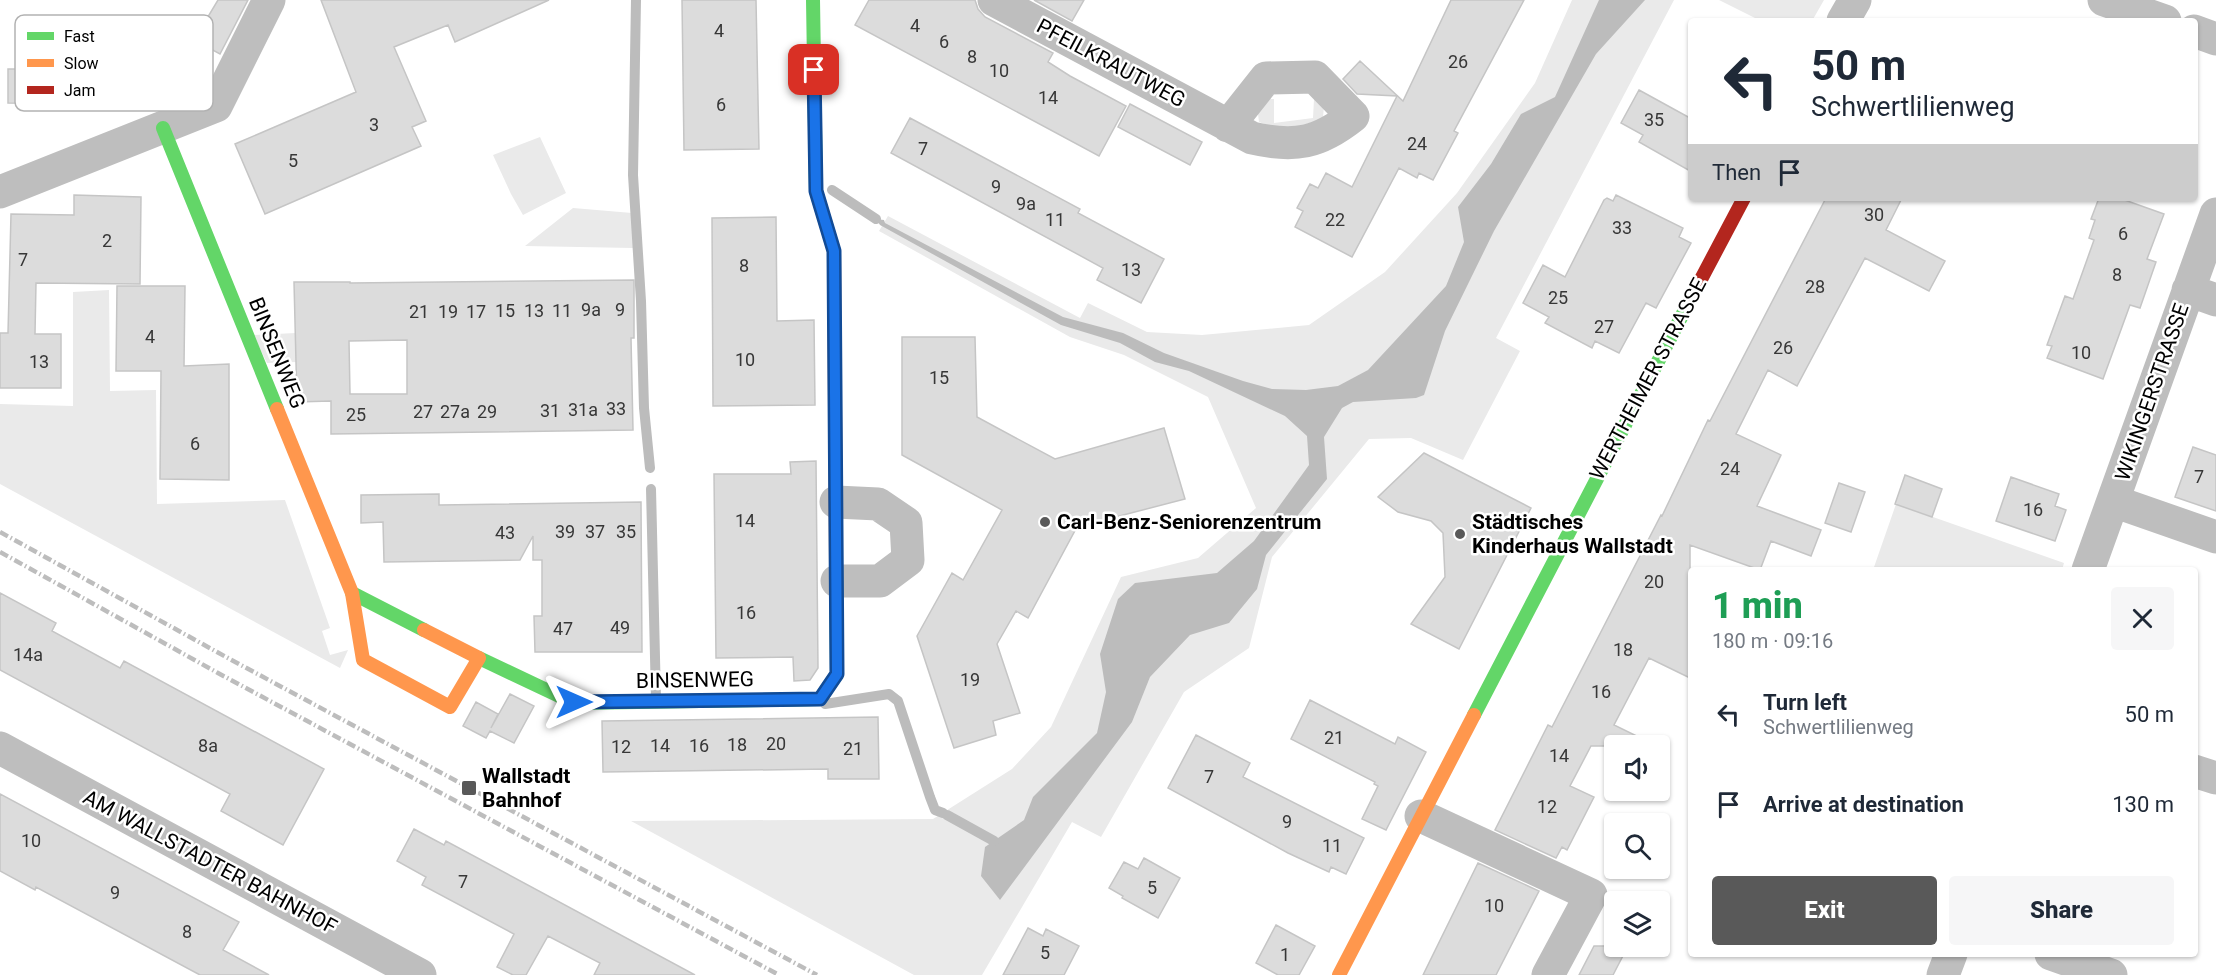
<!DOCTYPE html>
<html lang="en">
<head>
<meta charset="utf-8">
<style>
	body { margin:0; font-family:Roboto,sans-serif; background:#f6f6f7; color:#1f2937; height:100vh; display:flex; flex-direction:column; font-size:22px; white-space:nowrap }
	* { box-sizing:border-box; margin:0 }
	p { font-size:20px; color:#747a83 }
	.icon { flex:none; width:33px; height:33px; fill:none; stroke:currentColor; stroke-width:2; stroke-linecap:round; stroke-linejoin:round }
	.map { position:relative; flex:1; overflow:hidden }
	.drawer { position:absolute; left:1688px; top:567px; width:510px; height:390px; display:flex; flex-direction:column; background:#fff; border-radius:6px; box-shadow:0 2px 4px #0004 }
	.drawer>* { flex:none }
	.hud { position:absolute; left:1688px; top:18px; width:510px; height:183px; border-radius:6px; box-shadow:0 2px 4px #0004; background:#fff; color:#1f2937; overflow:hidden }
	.buttons { position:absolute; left:1604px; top:735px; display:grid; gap:12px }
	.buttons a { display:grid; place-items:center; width:66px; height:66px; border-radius:6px; background:#fff; box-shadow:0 2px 4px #0004; font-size:30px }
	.pin { position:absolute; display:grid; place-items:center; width:51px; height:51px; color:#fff; margin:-26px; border-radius:12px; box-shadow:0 3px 9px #0006 }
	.me { position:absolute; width:66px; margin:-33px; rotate:90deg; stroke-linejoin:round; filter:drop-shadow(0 0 4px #0008) }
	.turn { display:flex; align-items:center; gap:21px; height:126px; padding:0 24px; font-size:27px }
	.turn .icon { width:78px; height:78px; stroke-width:2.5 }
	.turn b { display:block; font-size:42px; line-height:51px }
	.then { display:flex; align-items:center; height:57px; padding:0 24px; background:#0003; gap:12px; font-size:22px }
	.round { display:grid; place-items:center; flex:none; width:63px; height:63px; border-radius:6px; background:#f6f6f7 }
	.overview { display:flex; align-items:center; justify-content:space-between; height:102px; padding:0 24px }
	h1 { font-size:36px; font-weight:800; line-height:45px; color:#1e9e55 }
	.primary-button { display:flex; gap:12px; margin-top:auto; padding:12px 24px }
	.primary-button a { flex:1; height:69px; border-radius:6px; background:#595959; color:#fff; font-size:24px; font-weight:800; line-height:69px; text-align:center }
	.primary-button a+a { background:#f6f6f7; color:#1f2937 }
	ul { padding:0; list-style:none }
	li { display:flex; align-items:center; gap:18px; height:90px; padding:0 24px }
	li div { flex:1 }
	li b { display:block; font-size:22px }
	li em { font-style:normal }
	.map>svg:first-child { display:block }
	.green { fill:#eaeaea }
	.water { fill:#bcbcbc }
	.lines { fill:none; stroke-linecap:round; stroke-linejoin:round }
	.stream { stroke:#bcbcbc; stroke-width:10 }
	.building { fill:#dcdcdc; stroke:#c5c5c5; stroke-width:1.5; fill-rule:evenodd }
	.street { stroke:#bebebe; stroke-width:33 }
	.fast { stroke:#63d668; stroke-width:14 }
	.slow { stroke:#ff974d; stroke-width:14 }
	.jam { stroke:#b3261e; stroke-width:14 }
	.rail { stroke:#bdbdbd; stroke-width:4.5; stroke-dasharray:9 3 1.5 3; stroke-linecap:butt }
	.route-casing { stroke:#114b97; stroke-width:15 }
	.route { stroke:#1a73e8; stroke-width:10 }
	.poi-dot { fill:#595959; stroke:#fff; stroke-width:2 }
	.labels { text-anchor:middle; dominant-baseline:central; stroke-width:5; stroke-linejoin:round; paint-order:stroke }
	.number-label { font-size:18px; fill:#373737 }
	.street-label { font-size:21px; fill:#000; stroke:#fff }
	.poi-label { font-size:21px; font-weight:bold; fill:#000; stroke:#fff; text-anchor:start }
	.key { fill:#fff; stroke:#b2b2b2; stroke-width:1.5 }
	.key-label { font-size:16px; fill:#000 }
</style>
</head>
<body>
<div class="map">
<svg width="2216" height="975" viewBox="0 0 2216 975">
	<rect width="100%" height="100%" fill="#fff"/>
	<path class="green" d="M1572,0H1674L1496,338L1520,351L1463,460L1411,438L1369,439L1272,557L1249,648L1184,692L1101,837L1072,822L982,975H914L631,821L933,819L1012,769L1051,727L1121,577L1198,558L1256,508L1208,397L1124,355L1070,337L879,231L888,216L1080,318L1088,303L1147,332L1202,335L1309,325L1385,272L1457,193L1535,83Z
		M1719,0H1824L1812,21H1761Z
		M1262,99H1274V123L1313,118L1314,99L1324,105L1323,118C1303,127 1280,131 1259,122L1257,106Z
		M540,137L566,193L523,215L511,194L493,155Z
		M573,208L632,213L633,248L525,246Z
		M109,290L110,391L156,390L157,504L285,500L330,628L322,631L330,655L348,650L340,668L0,484V404L73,406V292Z
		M296,333V362L267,363L253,335Z
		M1896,504L2064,563L2062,570H1873Z"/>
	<path class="water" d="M1599,0H1645L1596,54L1494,231L1445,331L1424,395L1416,398L1353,402L1342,408L1324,437L1327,479L1266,555L1257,589L1229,623L1190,635L1150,677L1132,722L1000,900L981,876L985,847L1024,820L1033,797L1097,733L1106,692L1100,654L1118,599L1135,583L1217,573L1254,541L1309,465L1307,436L1285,416L1189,371L1155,362L1120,343L1061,325L880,225L876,219L884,220L885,223L1063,317L1123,333L1164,353L1243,381L1272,389L1306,390L1338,386L1368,370L1446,286L1464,242L1458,207L1491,164L1521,114L1555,97Z"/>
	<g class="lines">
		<path class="stream" d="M636,0L633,175L641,301L644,408L650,468
			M832,190L876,219
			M651,489L656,699
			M825,704L889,694L898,701L930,797L935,810L943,813
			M947,815L994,841"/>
	</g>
	<path class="building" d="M218,0H248L220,54L194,40Z
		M321,0H549L455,42L448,25L394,47L426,121L412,127L421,146L265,214L235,144L356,92Z
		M682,0H756L759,149L684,150Z
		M869,0H975L978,9L985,17L1053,53L1048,62L1070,76L1126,106L1099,156L855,25Z
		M1034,0H1084L1072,21Z
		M1451,0H1524L1454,131L1458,133L1433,180L1419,173L1417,178L1399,168L1352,257L1295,227L1303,211L1297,208L1310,184L1318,188L1326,173L1352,187L1397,96L1357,94L1343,79L1360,61L1403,101Z
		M41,53H107V86H91V104L8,103V69H41Z
		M1639,90L1690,118V171L1639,142L1643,135L1621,123Z
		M1130,104L1202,142L1190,165L1118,127Z
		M910,118L1080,209L1078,213L1164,259L1141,303L1097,280L1103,268L891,153Z
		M74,195L141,197L140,284L36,283L35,334H61V388H0V333H8L11,214L74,215Z
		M1616,195L1683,228L1679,237L1691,243L1656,308L1646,303L1619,353L1595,341L1592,348L1545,323L1549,317L1523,303L1543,265L1565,277L1604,200L1607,198L1613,201Z
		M1826,198H1902L1886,230L1945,261L1929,291L1865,258L1797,386L1768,370L1736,434L1781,455L1757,506L1821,530L1811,556L1771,541L1760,570L1690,545V678L1649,658L1614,725L1657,746H1591L1570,786L1594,797L1567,850L1562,847L1556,858L1495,830L1548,725L1552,727L1661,515L1662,516L1708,420L1710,421Z
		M2099,198H2119L2164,214L2147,259L2156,262L2140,308L2130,305L2103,379L2047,358L2052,346L2047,345L2065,296L2073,299L2094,240L2089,238L2095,220L2091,219Z
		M776,217L777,321L814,320L815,405L713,406L712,218Z
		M634,280V338H631L633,430L331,434V401L297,402L294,282H350V283ZM407,340V394H350L349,341Z
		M117,286H185L184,366L229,364V480L160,479L161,371H116Z
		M902,337H975L977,417L1055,459L1164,428L1185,499L1077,527L1028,618L1016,611L997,644L1020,713L993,721L996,735L954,748L917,636L952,573L963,580L1002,510L902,455Z
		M2193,447L2216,455V511L2175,497Z
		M1424,453L1531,508L1459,649L1411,624L1445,577L1443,533L1431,521L1398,512L1378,497Z
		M816,461L818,668L810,680L794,681L793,657L716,658L714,474H791L790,462Z
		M1905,475L1942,489L1932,517L1895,504Z
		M2011,477L2059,494L2055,506L2066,510L2055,541L1996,521Z
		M1839,483L1865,492L1851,532L1825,523Z
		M439,494V505L641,502L642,652H535L534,616H542V560H533V536L520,560L384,562L383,522L361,523V495Z
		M0,593L56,623L52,631L120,668L124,661L324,769L283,845L221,811L230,794L0,670Z
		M510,694L534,706L514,743L490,731L486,738L463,726L476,702L498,714L491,728Z
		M1310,700L1395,744L1398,737L1426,752L1386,830L1362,819L1378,786L1374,784L1375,782L1291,739Z
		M878,717L879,779H828V769L603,772L602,721Z
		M1196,735L1250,763L1243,777L1364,838L1346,874L1331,867L1329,872L1288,853L1168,788Z
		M0,794L239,922L223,950L269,975H200L36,887L35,890L0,871Z
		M414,829L444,845L446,841L695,975H594L600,963L548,936L526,975H513L497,967L514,934L422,885L426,877L397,861Z
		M1144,858L1180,878L1158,918L1122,898L1123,896L1109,888L1124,862L1138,869Z
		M1478,863L1539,891L1496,975H1423Z
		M1276,925L1315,946L1299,975H1278L1256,963Z
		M1028,928L1043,936L1046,929L1079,946L1064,975H1003Z
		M1594,946H1628L1613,975H1579Z"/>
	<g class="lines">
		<path class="street" d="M994,0L1252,138C1295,148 1319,143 1353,116L1315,77L1266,78L1228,126
			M2104,0L2165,21
			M1843,21L1855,0
			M2194,31L2216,39
			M0,192L216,106L269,0
			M2188,290L2216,300
			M2113,501L2216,537
			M836,502L878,504L906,523L908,560L880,581H837
			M2088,570L2216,214
			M0,748L420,975
			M2194,771L2216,778
			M1421,816L1591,895L1548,975
			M2051,954L2111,975
			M1943,975L1951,954"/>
		<path class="fast" d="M813,0L816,191
			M163,128L277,409
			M352,593L424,630
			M479,658L574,703L820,699L837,674L836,563
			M1474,715L1689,302"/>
		<path class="slow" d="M816,191L834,251L836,563
			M277,409L352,593L363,660L450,707L479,658L424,630
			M1339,975L1474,715"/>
		<path class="jam" d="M1689,302L1744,198"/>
		<path class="rail" d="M0,532L226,657L817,975
			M0,552L218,673L779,975"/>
	</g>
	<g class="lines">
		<g class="route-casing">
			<path id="route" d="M574,702L820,699L837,674L834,251L816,191L814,70"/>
		</g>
		<use href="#route" class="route"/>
	</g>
	<g class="poi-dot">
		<circle cx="1045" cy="522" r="6"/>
		<circle cx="1460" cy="534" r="6"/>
		<rect x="461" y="780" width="16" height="16" rx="3"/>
	</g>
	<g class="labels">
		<g class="number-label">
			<text x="915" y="25">4</text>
			<text x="719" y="30">4</text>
			<text x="944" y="41">6</text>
			<text x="972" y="56">8</text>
			<text x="1458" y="61">26</text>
			<text x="999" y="70">10</text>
			<text x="1048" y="97">14</text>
			<text x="721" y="104">6</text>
			<text x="1654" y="119">35</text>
			<text x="374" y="124">3</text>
			<text x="1417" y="143">24</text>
			<text x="923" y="148">7</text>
			<text x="293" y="160">5</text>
			<text x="996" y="186">9</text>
			<text x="1026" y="203">9a</text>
			<text x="1874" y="214">30</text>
			<text x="1055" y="219">11</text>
			<text x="1335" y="219">22</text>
			<text x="1622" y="227">33</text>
			<text x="2123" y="233">6</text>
			<text x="107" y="240">2</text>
			<text x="23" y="259">7</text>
			<text x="744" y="265">8</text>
			<text x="1131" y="269">13</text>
			<text x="2117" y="274">8</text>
			<text x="1815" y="286">28</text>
			<text x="1558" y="297">25</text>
			<text x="591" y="309">9a</text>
			<text x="620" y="309">9</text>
			<text x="505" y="310">15</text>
			<text x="534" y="310">13</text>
			<text x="562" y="310">11</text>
			<text x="419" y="311">21</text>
			<text x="448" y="311">19</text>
			<text x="476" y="311">17</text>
			<text x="1604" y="326">27</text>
			<text x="150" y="336">4</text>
			<text x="1783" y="347">26</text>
			<text x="2081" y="352">10</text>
			<text x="745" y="359">10</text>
			<text x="39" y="361">13</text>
			<text x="939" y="377">15</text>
			<text x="616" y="408">33</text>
			<text x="583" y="409">31a</text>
			<text x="550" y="410">31</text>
			<text x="423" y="411">27</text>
			<text x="455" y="411">27a</text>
			<text x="487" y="411">29</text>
			<text x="356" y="414">25</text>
			<text x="195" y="443">6</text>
			<text x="1730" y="468">24</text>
			<text x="2199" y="476">7</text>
			<text x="2033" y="509">16</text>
			<text x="745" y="520">14</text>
			<text x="565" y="531">39</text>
			<text x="595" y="531">37</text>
			<text x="626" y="531">35</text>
			<text x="505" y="532">43</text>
			<text x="1654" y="581">20</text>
			<text x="746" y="612">16</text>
			<text x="620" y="627">49</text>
			<text x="563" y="628">47</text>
			<text x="1623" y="649">18</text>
			<text x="28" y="654">14a</text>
			<text x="970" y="679">19</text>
			<text x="1601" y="691">16</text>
			<text x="1334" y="737">21</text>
			<text x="776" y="743">20</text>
			<text x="737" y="744">18</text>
			<text x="208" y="745">8a</text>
			<text x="660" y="745">14</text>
			<text x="699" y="745">16</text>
			<text x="621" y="746">12</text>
			<text x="853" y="748">21</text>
			<text x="1559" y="755">14</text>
			<text x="1209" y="776">7</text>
			<text x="1547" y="806">12</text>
			<text x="1287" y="821">9</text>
			<text x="31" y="840">10</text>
			<text x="1332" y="845">11</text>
			<text x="463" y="881">7</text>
			<text x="1152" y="887">5</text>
			<text x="115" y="892">9</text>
			<text x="1494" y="905">10</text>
			<text x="187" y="931">8</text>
			<text x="1045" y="952">5</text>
			<text x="1285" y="954">1</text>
		</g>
		<g class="street-label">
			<text transform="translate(1111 63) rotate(28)">PFEILKRAUTWEG</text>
			<text transform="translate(277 353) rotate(68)">BINSENWEG</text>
			<text transform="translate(1648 379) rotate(-62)">WERTHEIMER STRASSE</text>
			<text transform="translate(2152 392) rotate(-71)">WIKINGERSTRASSE</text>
			<text transform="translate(695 680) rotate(-1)">BINSENWEG</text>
			<text transform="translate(210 862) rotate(28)">AM WALLSTADTER BAHNHOF</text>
		</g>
		<g class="poi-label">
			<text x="1057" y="522">Carl-Benz-Seniorenzentrum</text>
			<text x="1472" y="522">Städtisches<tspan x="1472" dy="24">Kinderhaus Wallstadt</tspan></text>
			<text x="482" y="776">Wallstadt<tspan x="482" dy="24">Bahnhof</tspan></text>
		</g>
	</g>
	<rect x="15" y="15" width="198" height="96" rx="9" class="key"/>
	<rect x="27" y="32" width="27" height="8" fill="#63d668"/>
	<rect x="27" y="59" width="27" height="8" fill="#ff974d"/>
	<rect x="27" y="86" width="27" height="8" fill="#b3261e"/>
	<g class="key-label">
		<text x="64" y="42">Fast</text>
		<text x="64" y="69">Slow</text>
		<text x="64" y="96">Jam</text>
	</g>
</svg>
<div class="buttons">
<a><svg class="icon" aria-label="sound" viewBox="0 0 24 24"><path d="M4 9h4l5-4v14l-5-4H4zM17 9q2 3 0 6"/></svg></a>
<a><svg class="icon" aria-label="search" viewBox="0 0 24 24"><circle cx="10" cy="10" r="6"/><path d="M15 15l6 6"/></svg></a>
<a><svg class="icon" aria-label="layers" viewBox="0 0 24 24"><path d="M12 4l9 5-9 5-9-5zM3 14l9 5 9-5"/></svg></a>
</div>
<div class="pin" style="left:814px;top:70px;background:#d93025"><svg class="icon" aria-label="arrive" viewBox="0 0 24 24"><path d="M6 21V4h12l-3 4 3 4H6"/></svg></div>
<svg class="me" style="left:574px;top:702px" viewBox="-20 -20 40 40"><path d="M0-17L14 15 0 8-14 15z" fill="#1a73e8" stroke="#fff" stroke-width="4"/></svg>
<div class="hud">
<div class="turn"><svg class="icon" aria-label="left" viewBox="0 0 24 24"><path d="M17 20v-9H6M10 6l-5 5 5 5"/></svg><div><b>50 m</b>Schwertlilienweg</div></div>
<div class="then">Then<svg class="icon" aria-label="arrive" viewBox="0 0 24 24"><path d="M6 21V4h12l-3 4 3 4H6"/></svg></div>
</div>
<section class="drawer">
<div class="overview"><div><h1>1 min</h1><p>180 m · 09:16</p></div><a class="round"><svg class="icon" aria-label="close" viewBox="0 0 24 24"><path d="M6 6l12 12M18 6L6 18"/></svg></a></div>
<ul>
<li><svg class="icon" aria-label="left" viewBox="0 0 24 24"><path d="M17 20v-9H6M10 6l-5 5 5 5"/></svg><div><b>Turn left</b><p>Schwertlilienweg</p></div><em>50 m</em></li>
<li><svg class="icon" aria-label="arrive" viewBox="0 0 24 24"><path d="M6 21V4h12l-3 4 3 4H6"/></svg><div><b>Arrive at destination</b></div><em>130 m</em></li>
</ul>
<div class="primary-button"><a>Exit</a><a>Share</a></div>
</section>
</div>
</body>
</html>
